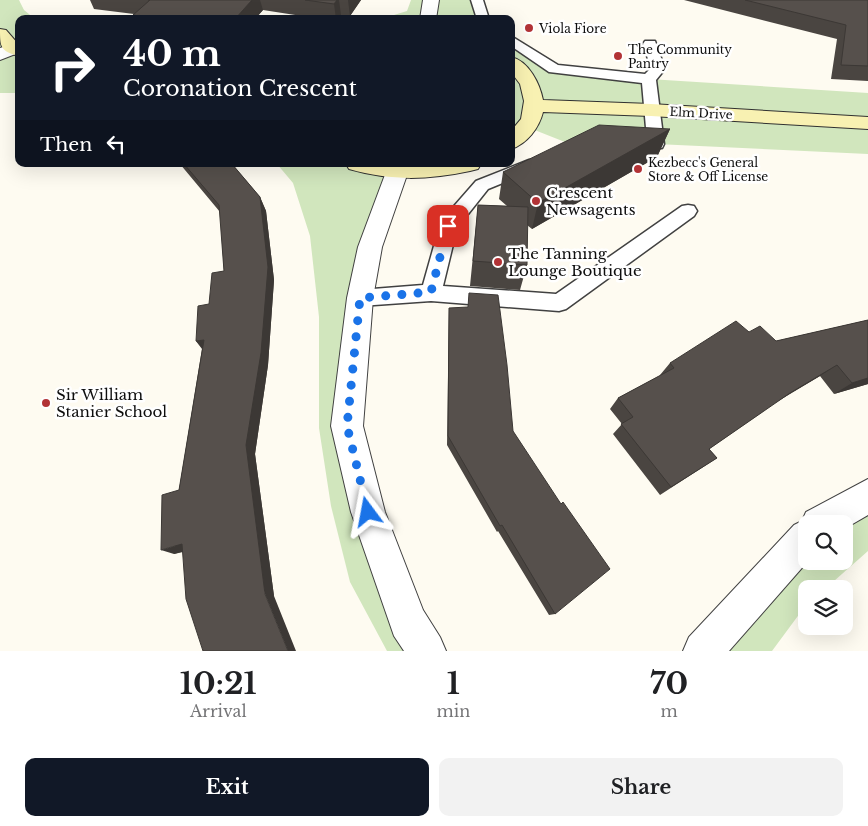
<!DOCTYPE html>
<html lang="en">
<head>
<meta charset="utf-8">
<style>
	body { margin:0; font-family:"Libre Baskerville",serif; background:#f2f2f2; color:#202124; height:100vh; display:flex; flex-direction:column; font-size:19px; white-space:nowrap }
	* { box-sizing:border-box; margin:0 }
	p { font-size:16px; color:#757577 }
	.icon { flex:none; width:28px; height:28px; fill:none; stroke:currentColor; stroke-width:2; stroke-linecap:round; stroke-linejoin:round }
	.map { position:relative; height:651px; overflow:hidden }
	.details { display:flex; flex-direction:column; background:#fff; flex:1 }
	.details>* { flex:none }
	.hud { position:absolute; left:15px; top:15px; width:500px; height:152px; border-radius:10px; box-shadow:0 5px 20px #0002; background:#111827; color:#fff; overflow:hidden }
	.buttons { position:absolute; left:798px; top:515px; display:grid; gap:10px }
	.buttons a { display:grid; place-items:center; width:55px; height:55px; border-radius:10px; background:#fff; box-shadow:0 5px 20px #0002; font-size:25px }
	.pin { position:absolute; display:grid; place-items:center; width:42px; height:42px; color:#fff; margin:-21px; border-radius:10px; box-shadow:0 2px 8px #0006 }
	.me { position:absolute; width:55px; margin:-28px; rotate:347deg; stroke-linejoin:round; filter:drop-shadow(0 0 4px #0008) }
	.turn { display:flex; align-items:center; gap:18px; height:105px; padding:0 25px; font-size:22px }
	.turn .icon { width:65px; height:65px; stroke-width:2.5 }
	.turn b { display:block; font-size:35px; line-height:42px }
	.then { display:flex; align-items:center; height:48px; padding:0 25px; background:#0003; gap:10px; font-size:19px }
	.eta { display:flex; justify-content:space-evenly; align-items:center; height:85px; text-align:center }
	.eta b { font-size:30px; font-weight:800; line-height:35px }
	.action { display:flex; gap:10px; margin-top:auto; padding:10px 25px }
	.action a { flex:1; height:58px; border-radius:10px; background:#111827; color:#fff; font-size:20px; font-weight:800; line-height:58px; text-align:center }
	.action a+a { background:#f2f2f2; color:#202124 }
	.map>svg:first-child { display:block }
	.green { fill:#d1e6bd }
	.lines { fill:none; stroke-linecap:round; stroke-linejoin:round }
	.lane-casing { stroke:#414141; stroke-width:3 }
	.street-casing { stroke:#414141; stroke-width:2 }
	.secondary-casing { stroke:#303030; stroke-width:2 }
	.lane { fill:#fff; fill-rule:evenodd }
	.street { fill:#fff; fill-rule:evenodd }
	.secondary { fill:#f8f1b2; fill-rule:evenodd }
	.wall { fill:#4a4541 }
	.shaded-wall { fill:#3c3835 }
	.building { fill:#56504c; stroke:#3c3835 }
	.route { stroke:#1a73e8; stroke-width:9; stroke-dasharray:0 16.2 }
	.poi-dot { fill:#b23336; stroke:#fff; stroke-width:2 }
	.labels { text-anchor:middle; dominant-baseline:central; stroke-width:5; stroke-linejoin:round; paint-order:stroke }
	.far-poi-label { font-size:12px; fill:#0e0e0e; stroke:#fff; text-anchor:start }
	.far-street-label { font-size:12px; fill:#0e0e0e; stroke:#fff }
	.poi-label { font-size:15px; fill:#0e0e0e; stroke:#fff; text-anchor:start }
</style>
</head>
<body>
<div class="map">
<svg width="868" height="651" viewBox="0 0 868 651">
	<rect width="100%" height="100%" fill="#fefbf1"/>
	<path class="green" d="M0,0H19L24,10L35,19H19V93H0Z
		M411,0H477L483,19H381L407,11Z
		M511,40L554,69L649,79L868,93V154L656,144L575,146L527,127L511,142Z
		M277,164H470L438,171L397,172L370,247L347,426L426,651H387L350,582L331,506L319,428V317L310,236L293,183Z
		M868,496V551L825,589H806V605L772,651H703L806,537V561H844V524Z"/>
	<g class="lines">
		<g class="lane-casing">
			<path id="lane" d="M471,0H483L489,19H477Z
				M511,36L558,65L645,74L651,68L643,44L645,41H655L665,69L656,80L664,144L662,148H637L635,144L637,140L647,139L642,83L549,72L511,46Z
				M529,160L535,162L537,166L535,170L488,189L457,228L443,286L556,294L682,206L688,205L694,206L697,211L694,216L566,309L559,311L431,301L360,306L353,304L350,298L353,292L360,290L423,285L441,221L476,181Z"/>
		</g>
		<g class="street-casing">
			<path id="street" d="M423,0H439L436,19H420Z
				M12,44L18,45V53L0,60V48Z
				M397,165L405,167L408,172L382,247L373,298L363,426L385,512L423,610L440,637L446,651H404L394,636L351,512L331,426L347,298L358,247L386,172L389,167Z
				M868,479V515L844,529V524H806V561H808L729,651H683L689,637L794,525L802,521L806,512Z"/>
		</g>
		<g class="secondary-casing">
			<path id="secondary" d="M0,29L6,30L19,45V56C0,51 0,47 0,29Z
				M511,57C529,61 540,84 543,100L651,104L868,117V129L651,116L543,112C539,128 527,144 511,149V131L521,119L524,101L520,84L511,72Z
				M346,164H481L478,169L470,171C428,180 391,181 349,169Z"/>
		</g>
		<use href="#lane" class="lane"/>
		<use href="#street" class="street"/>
		<use href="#secondary" class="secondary"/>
	</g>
	<path class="wall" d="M90,0H361L350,16L341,15L338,19H321L263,10L255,19H135L133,15L134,14L94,9Z
		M684,0H868V81L831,79L837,39Z
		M670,129L657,157L532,229L527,225V265L520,290L470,286L478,205L507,206L499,199L503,172Z
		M180,164H232L260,197L266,211L274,280L268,365L255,454L274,596L183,552L174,554L179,490L202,349L196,341L209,304L224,271L220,212Z
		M449,308L513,431L555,614L549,615L498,531L497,532L447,445Z
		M868,320V384L834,394L820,376L775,403L709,449L717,458L660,495L613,434L622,424L610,409L618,398L661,375H660L670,363L749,332L776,341Z"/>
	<path class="shaded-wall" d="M252,0H260L263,10L255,19H235Z
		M337,0H339L341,15L338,19H336L334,4Z
		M348,0H361L350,16Z
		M670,129L657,157L532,229L538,203Z
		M260,197L266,211L274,280L268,365L255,454L274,596L296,651H288L265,594L246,445Z
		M204,340L206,353L196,341Z
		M837,365L820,376L774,403L790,393Z
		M868,378V384L834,394L852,383Z
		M182,544L195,548L174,554L161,550Z"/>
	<path class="building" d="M148,0H252L235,19H161L133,15L150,0Z
		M305,0H337L334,4Z
		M745,0H868V66L841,65L846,25Z
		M599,125L670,129L538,203L503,172Z
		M184,164H232L260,197L268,267L261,353L246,445L265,594L288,651H203L186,599L182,544L161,550L162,495L179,490L204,340L196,341L198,306L209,304L212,273L224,271L219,205Z
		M478,205L528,207L527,265L473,261Z
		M469,293L498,295L507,365L513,431L561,504L563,502L610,569L555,614L502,525L500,526L448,436L449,308L468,307Z
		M868,320V378L852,383L837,365L790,393L709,449L717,458L671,487L621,424L633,417L618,398L674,368L670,363L736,321L749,332L760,326L776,341Z"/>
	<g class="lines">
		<path class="route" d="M368,512L347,426L360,298L431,292L448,226"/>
	</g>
	<g class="poi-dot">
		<circle cx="529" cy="28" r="5"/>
		<circle cx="618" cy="56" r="5"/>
		<circle cx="638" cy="169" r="5"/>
		<circle cx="536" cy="201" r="5"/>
		<circle cx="498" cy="262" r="5"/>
		<circle cx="46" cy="403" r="5"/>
	</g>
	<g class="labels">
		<g class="far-poi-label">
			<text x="539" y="28">Viola Fiore</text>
			<text x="628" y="49">The Community<tspan x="628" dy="14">Pantry</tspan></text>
			<text x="648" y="162">Kezbecc's General<tspan x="648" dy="14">Store &amp; Off License</tspan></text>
		</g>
		<g class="far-street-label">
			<text transform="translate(701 113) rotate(3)">Elm Drive</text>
		</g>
		<g class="poi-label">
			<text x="546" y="192">Crescent<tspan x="546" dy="17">Newsagents</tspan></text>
			<text x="508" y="253">The Tanning<tspan x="508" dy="17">Lounge Boutique</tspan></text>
			<text x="56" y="394">Sir William<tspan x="56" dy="17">Stanier School</tspan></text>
		</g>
	</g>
</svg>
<div class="buttons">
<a><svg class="icon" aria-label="search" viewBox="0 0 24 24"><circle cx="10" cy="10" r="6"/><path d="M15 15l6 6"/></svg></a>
<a><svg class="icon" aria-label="layers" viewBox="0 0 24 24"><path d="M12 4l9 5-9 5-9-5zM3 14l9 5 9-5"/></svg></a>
</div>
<div class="pin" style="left:448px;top:226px;background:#d93025"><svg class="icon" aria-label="arrive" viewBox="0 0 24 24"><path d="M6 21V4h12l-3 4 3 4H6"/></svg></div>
<svg class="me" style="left:368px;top:512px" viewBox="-20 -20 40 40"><path d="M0-17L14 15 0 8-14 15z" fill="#1a73e8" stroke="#fff" stroke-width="4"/></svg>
<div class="hud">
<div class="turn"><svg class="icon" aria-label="right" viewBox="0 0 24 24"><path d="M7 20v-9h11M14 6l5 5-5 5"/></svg><div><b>40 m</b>Coronation Crescent</div></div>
<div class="then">Then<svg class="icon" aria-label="left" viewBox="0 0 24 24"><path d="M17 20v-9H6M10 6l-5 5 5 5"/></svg></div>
</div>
</div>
<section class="details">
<div class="eta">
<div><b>10:21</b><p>Arrival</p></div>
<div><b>1</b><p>min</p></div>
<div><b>70</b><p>m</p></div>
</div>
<div class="action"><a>Exit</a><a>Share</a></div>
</section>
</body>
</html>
